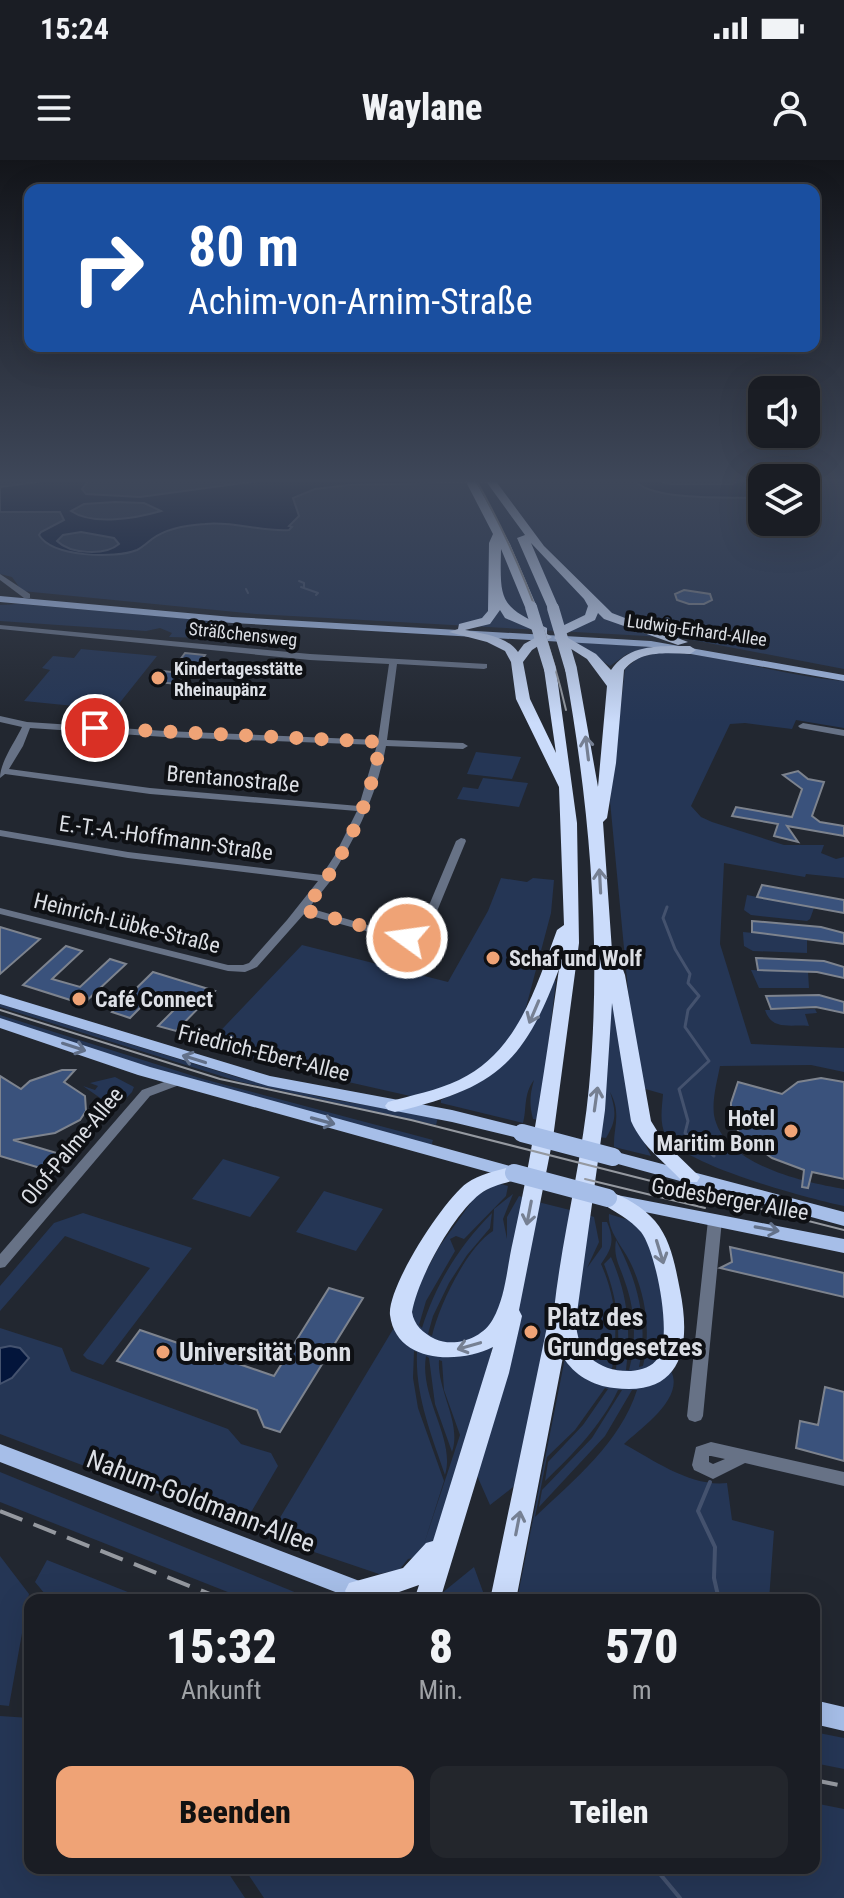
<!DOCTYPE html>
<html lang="de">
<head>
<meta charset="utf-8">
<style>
	body { margin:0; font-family:"Roboto Condensed",sans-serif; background:#23262c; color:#f1f3f6; height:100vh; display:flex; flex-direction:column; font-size:30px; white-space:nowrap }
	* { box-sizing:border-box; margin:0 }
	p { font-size:26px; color:#9fa2a6 }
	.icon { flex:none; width:44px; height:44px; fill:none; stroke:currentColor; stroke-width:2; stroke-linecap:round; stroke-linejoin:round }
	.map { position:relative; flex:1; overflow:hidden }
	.details { position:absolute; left:24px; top:1434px; width:796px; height:280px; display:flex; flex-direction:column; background:#1a1d24; border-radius:16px; box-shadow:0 8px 32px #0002,0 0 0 2px #383b41 }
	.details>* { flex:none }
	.guide { position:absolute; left:24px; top:24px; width:796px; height:168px; border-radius:16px; box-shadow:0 8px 32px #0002,0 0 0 2px #383b41; background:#1a4fa0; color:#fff; overflow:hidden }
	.buttons { position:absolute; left:748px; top:216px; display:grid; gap:16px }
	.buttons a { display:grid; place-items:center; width:72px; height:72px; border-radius:16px; background:#1a1d24; box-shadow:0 8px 32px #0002,0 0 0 2px #383b41; font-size:40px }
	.pin { position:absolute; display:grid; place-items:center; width:68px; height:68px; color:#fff; margin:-34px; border:4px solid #fff; border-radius:50%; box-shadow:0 2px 8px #0007 }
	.me { position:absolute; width:88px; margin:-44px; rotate:284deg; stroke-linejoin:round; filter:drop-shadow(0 0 6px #0008) }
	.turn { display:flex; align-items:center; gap:28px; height:168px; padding:0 32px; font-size:36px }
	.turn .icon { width:104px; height:104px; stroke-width:2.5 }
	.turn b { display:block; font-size:56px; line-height:68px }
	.eta { display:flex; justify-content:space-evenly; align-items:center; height:136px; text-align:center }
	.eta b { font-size:48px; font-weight:800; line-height:56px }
	.button { display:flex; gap:16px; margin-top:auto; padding:16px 32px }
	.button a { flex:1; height:92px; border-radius:16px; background:#efa376; color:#111; font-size:32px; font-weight:800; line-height:92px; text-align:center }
	.button a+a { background:#23262c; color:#f1f3f6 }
	.status { display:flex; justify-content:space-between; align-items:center; height:56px; padding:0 40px; background:#1a1d24; direction:ltr }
	.status svg { height:22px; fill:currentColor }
	header { display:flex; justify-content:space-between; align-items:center; height:104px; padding:0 32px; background:#1a1d24; font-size:36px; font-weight:800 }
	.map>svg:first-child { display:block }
	.green { fill:#253655; fill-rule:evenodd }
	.water { fill:#03153b; stroke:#44526e; stroke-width:2; fill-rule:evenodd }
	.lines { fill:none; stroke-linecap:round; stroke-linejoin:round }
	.stream-far2 { stroke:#44526e; stroke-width:2 }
	.stream-far1 { stroke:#44526e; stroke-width:3 }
	.stream { stroke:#44526e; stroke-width:4 }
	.building { fill:#3a527c; stroke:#7d838e; stroke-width:2 }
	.minor { fill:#677286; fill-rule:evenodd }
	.major { fill:#a6bee8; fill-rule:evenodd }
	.highway { fill:#cbdcfb; fill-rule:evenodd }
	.tram { stroke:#9599a0; stroke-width:2 }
	.rail { stroke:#9599a0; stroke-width:4; stroke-dasharray:24 12; stroke-linecap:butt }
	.major-bridge { stroke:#a6bee8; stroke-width:18 }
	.highway-bridge { stroke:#cbdcfb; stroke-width:12 }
	.oneway { stroke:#768093 }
	.oneway2 { stroke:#627089 }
	.route { stroke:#efa376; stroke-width:14; stroke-dasharray:0 25.2 }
	.poi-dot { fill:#efa376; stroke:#0e1014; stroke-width:3 }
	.labels { text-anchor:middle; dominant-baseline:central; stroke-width:8; stroke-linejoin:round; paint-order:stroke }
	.far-street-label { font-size:18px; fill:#dcdfe5; stroke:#0e1014 }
	.far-poi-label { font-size:18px; font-weight:bold; fill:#dcdfe5; stroke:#0e1014; text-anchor:start }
	.street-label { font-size:22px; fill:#dcdfe5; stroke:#0e1014 }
	.poi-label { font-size:22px; font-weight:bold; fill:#dcdfe5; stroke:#0e1014; text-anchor:start }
	.near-poi-label { font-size:26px; font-weight:bold; fill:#dcdfe5; stroke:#0e1014; text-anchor:start }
	.near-street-label { font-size:26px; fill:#dcdfe5; stroke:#0e1014 }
</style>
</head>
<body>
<div class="status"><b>15:24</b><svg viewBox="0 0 49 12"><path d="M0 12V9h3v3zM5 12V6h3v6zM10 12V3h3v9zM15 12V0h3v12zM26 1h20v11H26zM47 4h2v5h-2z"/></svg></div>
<header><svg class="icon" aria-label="menu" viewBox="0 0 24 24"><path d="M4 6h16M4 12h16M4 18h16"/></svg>Waylane<svg class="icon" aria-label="person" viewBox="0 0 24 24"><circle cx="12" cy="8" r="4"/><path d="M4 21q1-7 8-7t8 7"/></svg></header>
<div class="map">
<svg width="844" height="1738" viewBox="0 0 844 1738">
	<rect width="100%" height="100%" fill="#222730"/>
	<path class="green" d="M0,320H762V362H806V320H844V509L682,478L256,454L22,431L12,417L0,414Z
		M20,444L226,462L224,471L205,478L169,477L172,473L160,468L146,471L0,461V445Z
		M574,482L650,487L652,488L627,494L610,506Z
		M81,489L157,496L114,550L24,541L50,510L42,508L53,496L74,498Z
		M660,492C722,494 782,516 844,521V568L796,560L792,569L745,563L730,564L691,646L701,657L712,662L784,685H824L821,693L836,699L844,697V718L806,714L805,717L724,703L720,784L751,884L844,888V912L811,905L720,906C717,922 712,939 714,955C723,1005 804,1022 844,1029V1046C809,1039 683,1005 666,976C659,963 662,948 663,934L642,928L630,851L610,641L625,509L638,498Z
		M476,592L521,597L512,619L467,614Z
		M483,618L528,623L519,647L457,639L463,627L478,629Z
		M501,718L527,722L533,718L554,720L551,753L520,870L476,914L419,938L304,912L207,885L302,785L448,822L488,751Z
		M747,735L814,748L810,759L807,761L751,755L744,750Z
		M743,772L807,778V793L753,791L744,786Z
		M751,810L808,812L809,828H759Z
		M611,816L640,974L651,996L614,987C613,968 622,954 610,932C616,951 617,960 606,978L599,977Z
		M553,820L556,821L539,960L533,959C529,944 530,934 534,920C523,935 527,949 523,963L441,943V940C511,911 527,888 553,820Z
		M0,844L240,918L329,939L438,957L436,965L237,921L0,847Z
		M815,849L817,853L805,854L809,866C790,864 772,871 765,850Z
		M0,855L203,919L433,980L431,986L199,924L0,860Z
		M115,917L134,927L132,932L116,949L83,926L95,930L98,926L90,923Z
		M223,999L280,1017L250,1057L192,1039Z
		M497,1023L508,1026L506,1036L464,1079L456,1076L450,1079L455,1091L426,1141L419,1165L422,1168C436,1123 460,1085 492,1053L490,1068L467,1095L449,1123L433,1156L428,1174L432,1176C439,1145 468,1086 493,1071L494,1049L513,1034L503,1059L507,1079V1057L519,1036L526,1038L500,1153L479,1180L443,1185L414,1169L409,1143L439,1087L475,1037Z
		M324,1031L383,1049L356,1091L296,1072Z
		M538,1042L574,1051L522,1320L490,1345L475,1311Z
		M83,1053L192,1088L103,1205L87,1199L83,1195L150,1108L65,1076L0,1151V1126L54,1063Z
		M609,1054L635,1062L655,1093L668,1178L659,1203L637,1214L597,1209L571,1179L588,1055L594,1057L599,1082L587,1108L602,1087V1062H607C615,1080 612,1089 601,1104C617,1140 618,1171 612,1209H616C621,1171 618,1140 604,1104L611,1097C628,1136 631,1168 626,1210H629C637,1182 635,1149 625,1122C620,1106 613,1097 616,1080C637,1120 649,1161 639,1207L643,1206C651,1172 646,1137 632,1106C625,1089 607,1072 609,1054Z
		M395,1166L414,1187L493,1186L471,1268L429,1394L408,1399L399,1410L379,1414L261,1374L272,1371ZM414,1191L417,1192C415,1235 431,1274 445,1315C456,1279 419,1238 426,1196L429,1198L435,1244L452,1292C462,1263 437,1231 439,1200L442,1201L444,1230L460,1275L424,1384L444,1321L418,1248L413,1218Z
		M0,1168L62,1188L71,1211L228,1269L241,1284L271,1293L278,1306L243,1366L0,1274V1224L12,1218L23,1206L10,1186L0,1188Z
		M565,1198L583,1212L671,1211C685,1238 641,1268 624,1284C655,1301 691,1327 727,1323L732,1360L774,1371L769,1440H517ZM605,1228L608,1229L583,1265L548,1302L545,1321C573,1294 601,1266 618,1230H622L592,1278L542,1330L539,1347L605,1276L632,1230H637C620,1283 574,1320 535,1357L547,1297L575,1270Z
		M0,1312L314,1440H248L0,1342Z
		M0,1396L29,1434L9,1546L0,1545Z
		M47,1400L148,1440H50L35,1422Z
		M474,1407L486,1440H465L442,1433Z
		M0,1556L30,1558V1708H225L245,1738H0Z
		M814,1572L844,1578V1609L814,1603Z
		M814,1643L844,1649V1738H264L244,1708H814Z"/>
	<path class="water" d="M51,320H89L82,329L86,334L140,337L258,321C363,318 473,320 580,320L349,325L315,329L293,338L299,356L289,366L292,367L289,370C263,372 233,361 205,364C187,365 167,368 152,379C147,383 143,387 137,390C115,399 52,397 39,375L41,372L64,360L60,352H0V327ZM115,342L144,343L161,351C137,358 93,366 71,351L84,344ZM81,372L114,378L119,384C105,396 70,394 57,381L63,375Z
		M638,320H656L670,324H733L742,320H762V338C733,337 659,341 637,323Z
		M10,1186L20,1188L29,1198L12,1218L0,1224V1188Z"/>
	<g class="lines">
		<path class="stream-far2" d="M299,421L304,423V428
			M301,427L318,433L316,435
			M246,429L248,433"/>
		<path class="stream-far1" d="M667,747L663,758L675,789L690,814L688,823L699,836L688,850L685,867L709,901L679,929L688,961L685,973L714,996"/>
		<path class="stream" d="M710,1322L698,1351L715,1387L714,1418L719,1440
			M660,1708V1714L680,1738"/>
	</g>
	<path class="building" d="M684,430L710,434L712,440L704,444H689L677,440L675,434Z
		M185,493L205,495L197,506H191L178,524L156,522L163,511L171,512Z
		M798,611L808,619L824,622L812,656L820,662L844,666V676L787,666L798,682L774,676L778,664L732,656L736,647L792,657L802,629L783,615Z
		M762,725L844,740V753L757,737Z
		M752,761L821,767L844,773V784L752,772Z
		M0,767L40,779L0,814Z
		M66,786L82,791L52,819L80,827L110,799L126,804L83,844L23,825Z
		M756,798L824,801L844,807V818L817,812L758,810Z
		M153,812L215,831L176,871L158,866L182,842L156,832L130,858L112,852Z
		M819,835L844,842V853L816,847L771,849L766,836Z
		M62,910H75L64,922L85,936L86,951L80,960L55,973L13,980L60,994L47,1010L0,996V916L21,929L30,921Z
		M821,918L844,922V1019L812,1012L808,1028L802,1027L804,1010L772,998L751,983L748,984L741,976L731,958V943L738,922L782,934L798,922Z
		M730,1087L844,1113V1137L720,1108L732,1102Z
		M329,1128L363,1138L280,1272L264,1267L257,1250L117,1201L140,1170L274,1216Z
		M825,1227L844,1232V1301L796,1288L800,1261L818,1265Z"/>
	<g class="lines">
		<path class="minor" d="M0,414L30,434V438H24L0,420Z
			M0,465L310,494L487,504V508L484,509L397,504L387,580L463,583L468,586L463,589L386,586C377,634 357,676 331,717L332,719L309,748L402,775L412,774L419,769L456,681L461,678L465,679L466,681L428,773L419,779L402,781L304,754L257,807L245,812L228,811L0,754V748L228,805H243L249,803L287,760L318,721L128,698L0,676V670L128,692L322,715L335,695L357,651L150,634L5,614L0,618C0,602 15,582 22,567L0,562V556L27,562L165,571L378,580L389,504L310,500L0,469ZM30,568L165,577L377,585L359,646L150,628L9,609L23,586Z
			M803,563L844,570V576L800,568L798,566Z
			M178,917L184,921L182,924L150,936L5,1107L0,1108V1094L142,930Z
			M715,1055L720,1057L722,1060L703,1256L701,1260L695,1262L689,1260L687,1256L708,1060L710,1057Z
			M711,1282L844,1312V1326L745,1303L713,1319L694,1310L692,1305L696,1287ZM709,1296H711L725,1299L713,1304L709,1302Z"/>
		<path class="major" d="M0,436L232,457L651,481L844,515V521L651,487L232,463L0,442Z
			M0,834L270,916L452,950L528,969L531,973L522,979L452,962L268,926L0,844Z
			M0,858L150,907L514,1007L520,1009L523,1013L520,1017L514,1019L138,915L0,868Z
			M613,991L844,1052V1066L607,1001L604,997L607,993Z
			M617,1035L844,1079V1093L611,1045L608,1041L611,1037Z
			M0,1284L391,1433L395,1440H356L0,1302Z
			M814,1540L844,1547V1571L814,1564Z"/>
		<path class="highway" d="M465,320H475L510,384L537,447L531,451L525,447L501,389C500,441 499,446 547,468V474L552,477L532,490L523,502L530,539L556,593L544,509L550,505L556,509L577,663L579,783L553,978L519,1150L522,1156L509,1213L440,1440H414L419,1425L382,1438L351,1440L345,1431L349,1423L403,1408L426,1383L433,1381L493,1187C460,1204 396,1204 390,1155C387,1127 444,1039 467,1023C480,1014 499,1010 514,1006L521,1008L524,1013L521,1018C508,1023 491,1025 480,1034C453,1055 418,1118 412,1152C414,1165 423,1173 435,1179C455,1188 483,1178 493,1159C506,1136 507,1106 513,1081C533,991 546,900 559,809C523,906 494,928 395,952L388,950L385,946L388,942C412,935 436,931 459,920C518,892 536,827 557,770L564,765L559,627L516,539L511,502L505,491L487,482L449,472L458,469L459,464L482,458L488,451L489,383L493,374ZM500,450L505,458L542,474L524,484L518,492C507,476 483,474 465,470L490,464Z
			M485,320H495L544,386L612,453L688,482L678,485L604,459L598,453L595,460L563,475L596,494L611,510C629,483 661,486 690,486L696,490L690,494C666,493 640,490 624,510L616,603L607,658L603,662L612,791L618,796L625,815L651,961L664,982L700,1017L697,1022H683C664,1001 643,988 631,961L612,843L605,950L576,1160C576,1194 599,1212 631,1211C642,1210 652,1207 658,1198C673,1177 656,1091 641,1072C630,1059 615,1052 601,1043L598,1038L601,1033L608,1031C624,1036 644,1048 655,1061C671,1080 675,1105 680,1130C691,1184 684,1237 614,1228C593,1226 574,1215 563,1197L516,1440H490L549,1157L554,1150C562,1076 582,1002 589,927C602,787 590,648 565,509L571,505L577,509L598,627L607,526L587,499L554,478L557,475L554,472L556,469L585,455L588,446L584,439L531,383L559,448L549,451L517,378L525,375Z"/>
		<path class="tram" d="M476,320C517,393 547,468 566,550
			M0,850L220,919L411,960L844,1070
			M585,1019L705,1048"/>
		<path class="rail" d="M0,1351L225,1440
			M814,1620L844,1626"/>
		<path class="major-bridge" d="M522,973L613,997
			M514,1013L608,1038"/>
		<path class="highway-bridge" d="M531,447L550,509
			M553,448L571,509"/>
	</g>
	<defs><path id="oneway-shaft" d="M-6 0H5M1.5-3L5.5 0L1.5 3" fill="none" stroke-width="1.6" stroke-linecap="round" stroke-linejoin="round" transform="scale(2)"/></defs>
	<g class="oneway">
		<use href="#oneway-shaft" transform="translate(587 588) rotate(-97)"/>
		<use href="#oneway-shaft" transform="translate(600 721) rotate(-93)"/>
		<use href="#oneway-shaft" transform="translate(534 852) rotate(113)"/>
		<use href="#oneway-shaft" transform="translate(596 939) rotate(-82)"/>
		<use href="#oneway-shaft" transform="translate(529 1053) rotate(101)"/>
		<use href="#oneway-shaft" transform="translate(660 1092) rotate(73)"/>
		<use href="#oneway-shaft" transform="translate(469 1186) rotate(164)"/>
		<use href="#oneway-shaft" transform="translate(518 1363) rotate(-79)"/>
	</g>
	<g class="oneway2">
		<use href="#oneway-shaft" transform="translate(74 887) rotate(18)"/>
		<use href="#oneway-shaft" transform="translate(194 899) rotate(-163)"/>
		<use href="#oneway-shaft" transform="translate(323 961) rotate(15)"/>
		<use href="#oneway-shaft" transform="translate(767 1069) rotate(10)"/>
	</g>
	<linearGradient id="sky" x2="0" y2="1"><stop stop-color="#13151a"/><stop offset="0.57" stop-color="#3e4759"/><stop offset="1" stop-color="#3e4759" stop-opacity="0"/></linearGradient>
	<rect width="844" height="563" fill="url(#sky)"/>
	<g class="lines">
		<path class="route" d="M95,568L380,582C371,645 343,700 304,750L407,778"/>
	</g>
	<g class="poi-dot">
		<circle cx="158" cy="518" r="8"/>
		<circle cx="493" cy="798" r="8"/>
		<circle cx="79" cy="839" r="8"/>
		<circle cx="791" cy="971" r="8"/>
		<circle cx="531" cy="1172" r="8"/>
		<circle cx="163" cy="1192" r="8"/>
	</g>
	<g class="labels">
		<g class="far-street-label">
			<text transform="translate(697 470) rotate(8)">Ludwig-Erhard-Allee</text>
			<text transform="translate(243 474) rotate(6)">Sträßchensweg</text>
		</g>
		<g class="far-poi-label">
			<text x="174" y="508">Kindertagesstätte<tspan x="174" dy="21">Rheinaupänz</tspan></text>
		</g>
		<g class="street-label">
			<text transform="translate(233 619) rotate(5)">Brentanostraße</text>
			<text transform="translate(166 678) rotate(8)">E.-T.-A.-Hoffmann-Straße</text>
			<text transform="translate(127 763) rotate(14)">Heinrich-Lübke-Straße</text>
			<text transform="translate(264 893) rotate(14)">Friedrich-Ebert-Allee</text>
			<text transform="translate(72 986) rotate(-50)">Olof-Palme-Allee</text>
			<text transform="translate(730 1039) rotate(10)">Godesberger Allee</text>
		</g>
		<g class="poi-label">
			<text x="509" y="798">Schaf und Wolf</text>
			<text x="95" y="839">Café Connect</text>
			<text x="775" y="958" text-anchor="end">Hotel<tspan x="775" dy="25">Maritim Bonn</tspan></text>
		</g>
		<g class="near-poi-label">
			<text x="547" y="1157">Platz des<tspan x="547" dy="30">Grundgesetzes</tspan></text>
			<text x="179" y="1192">Universität Bonn</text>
		</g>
		<g class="near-street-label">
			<text transform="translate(201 1341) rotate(21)">Nahum-Goldmann-Allee</text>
		</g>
	</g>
</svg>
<div class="buttons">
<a><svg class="icon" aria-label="sound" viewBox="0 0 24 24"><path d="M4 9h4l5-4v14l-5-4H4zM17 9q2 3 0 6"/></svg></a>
<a><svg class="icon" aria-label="layers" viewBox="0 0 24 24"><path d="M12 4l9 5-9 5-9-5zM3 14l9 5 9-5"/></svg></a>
</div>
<div class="pin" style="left:95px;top:568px;background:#d93025"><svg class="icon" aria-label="arrive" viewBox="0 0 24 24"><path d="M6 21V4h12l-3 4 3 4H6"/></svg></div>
<svg class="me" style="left:407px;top:778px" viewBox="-20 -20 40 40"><circle r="17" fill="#efa376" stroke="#fff" stroke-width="3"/><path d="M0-11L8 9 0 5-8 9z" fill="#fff"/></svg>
<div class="guide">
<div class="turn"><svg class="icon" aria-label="right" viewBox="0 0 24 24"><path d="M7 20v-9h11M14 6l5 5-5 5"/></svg><div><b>80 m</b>Achim-von-Arnim-Straße</div></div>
</div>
<section class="details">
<div class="eta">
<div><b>15:32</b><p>Ankunft</p></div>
<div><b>8</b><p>Min.</p></div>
<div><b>570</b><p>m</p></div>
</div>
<div class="button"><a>Beenden</a><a>Teilen</a></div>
</section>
</div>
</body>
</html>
